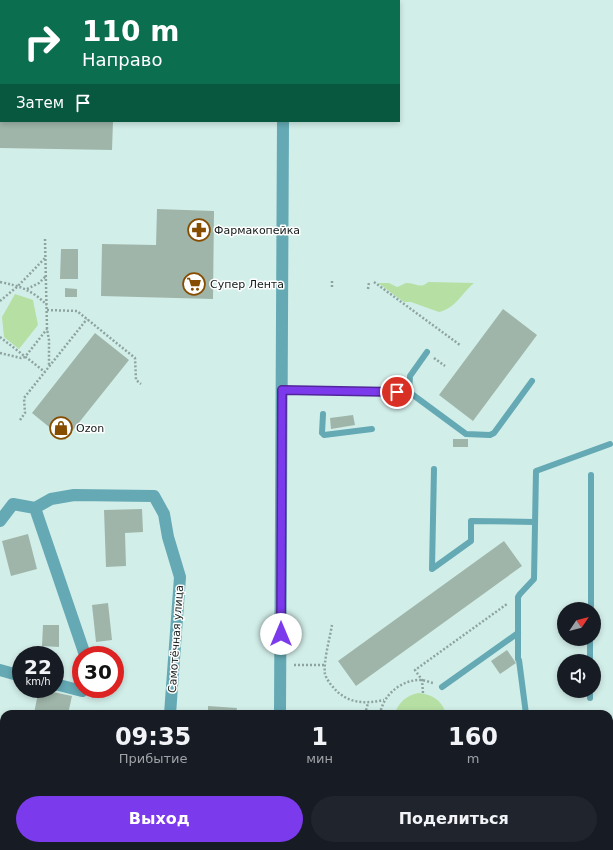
<!DOCTYPE html>
<html lang="ru">
<head>
<meta charset="utf-8">
<style>
	body { margin:0; font-family:"DejaVu Sans",sans-serif; background:#20242c; color:#f1f3f6; height:100vh; display:flex; flex-direction:column; font-size:15px; white-space:nowrap }
	* { box-sizing:border-box; margin:0 }
	p { font-size:13px; color:#9ea1a6 }
	.icon { flex:none; width:22px; height:22px; fill:none; stroke:currentColor; stroke-width:2; stroke-linecap:round; stroke-linejoin:round }
	.map { position:relative; flex:1; overflow:hidden }
	.drawer { position:absolute; left:0px; top:710px; width:613px; height:140px; display:flex; flex-direction:column; background:#171b24; border-radius:12px 12px 0 0; box-shadow:0 2px 6px #0003 }
	.drawer>* { flex:none }
	.hud { position:absolute; left:0px; top:0px; width:400px; height:122px; box-shadow:0 2px 6px #0003; background:#0b6e4f; color:#fff; overflow:hidden }
	.needle { width:26px; rotate:55deg }
	.fabs { position:absolute; left:557px; top:602px; display:grid; gap:8px }
	.fabs a { display:grid; place-items:center; width:44px; height:44px; border-radius:50%; background:#171b24; box-shadow:0 2px 6px #0003; font-size:20px }
	.speed { position:absolute; left:12px; top:646px; display:flex; gap:8px; font-size:20px; font-weight:700; text-align:center }
	.speed>* { display:grid; place-content:center; width:52px; height:52px; border-radius:50%; background:#171b24; box-shadow:0 2px 6px #0003; line-height:1 }
	.speed small { font-size:10px; font-weight:400 }
	.speed .limit { border:6px solid #d22; background:#fff; color:#111 }
	.pin { position:absolute; display:grid; place-items:center; width:34px; height:34px; color:#fff; margin:-17px; border:2px solid #fff; border-radius:50%; box-shadow:0 1px 4px #0007 }
	.me { position:absolute; width:44px; margin:-22px; rotate:0deg; stroke-linejoin:round; filter:drop-shadow(0 0 3px #0008) }
	.turn { display:flex; align-items:center; gap:14px; height:84px; padding:0 16px; font-size:18px }
	.turn .icon { width:52px; height:52px; stroke-width:2.5 }
	.turn b { display:block; font-size:28px; line-height:34px }
	.then { display:flex; align-items:center; height:38px; padding:0 16px; background:#0003; gap:8px; font-size:15px }
	.eta { display:flex; justify-content:space-evenly; align-items:center; height:68px; text-align:center }
	.eta b { font-size:24px; font-weight:700; line-height:28px }
	.button { display:flex; gap:8px; margin-top:auto; padding:8px 16px }
	.button a { flex:1; height:46px; border-radius:24px; background:#7c3aed; color:#fff; font-size:16px; font-weight:700; line-height:46px; text-align:center }
	.button a+a { background:#20242c; color:#f1f3f6 }
	.map>svg:first-child { display:block }
	.green { fill:#b6dfa4 }
	.building { fill:#9fb5a9 }
	.lines { fill:none; stroke-linecap:round; stroke-linejoin:round }
	.path { stroke:#8da39f; stroke-width:2.5; stroke-dasharray:2 2; stroke-linecap:butt }
	.lane { stroke:#64a9b4; stroke-width:6 }
	.street { stroke:#64a9b4; stroke-width:12 }
	.route-casing { stroke:#51269a; stroke-width:10 }
	.route { stroke:#7c3aed; stroke-width:7 }
	.labels { text-anchor:middle; dominant-baseline:central; stroke-width:3; stroke-linejoin:round; paint-order:stroke }
	.poi-label { font-size:11px; fill:#111b19; stroke:#fff; text-anchor:start }
	.street-label { font-size:11px; fill:#111b19; stroke:#fff }
</style>
</head>
<body>
<div class="map">
<svg width="613" height="850" viewBox="0 0 613 850">
	<rect width="100%" height="100%" fill="#d2eee9"/>
	<path class="green" d="M428,282L474,283C461,294 456,308 439,312L411,302H404L378,283H389L397,287C401,286 403,284 406,283C415,282 420,290 428,282Z
		M15,294L33,300L38,325L19,349L4,337L2,317Z
		M418,693C432,694 442,700 446,714H399L395,713C399,702 406,696 418,693Z"/>
	<path class="building" d="M0,121H113L112,150L0,148Z
		M157,209L214,211L213,299L101,296L102,244L156,245Z
		M61,249H78V279H60Z
		M65,288L77,289V297H65Z
		M503,309L537,335L473,421L439,395Z
		M95,333L129,360L65,440L32,413Z
		M353,415L355,425L331,429L330,418Z
		M453,439H468V447H453Z
		M142,509L143,532L125,533L126,566L106,567L104,510Z
		M28,534L37,569L11,576L2,541Z
		M504,541L522,566L356,686L338,661Z
		M108,603L112,640L96,642L92,605Z
		M43,625H59V647L42,646Z
		M507,650L516,663L500,674L491,661Z
		M39,689L72,696L68,714L34,713Z
		M208,706L237,708L236,714H208Z
		M131,710L132,714H116L115,711Z
		M205,846H231V849L205,847Z
		M388,846H445L439,850H383Z"/>
	<g class="lines">
		<path class="path" d="M45,239L47,329L49,340V366
			M332,281V289
			M0,282C20,286 32,290 47,305
			M374,282L460,345
			M27,289L39,283L46,276
			M368,289L369,282
			M0,301L18,286L46,257
			M47,310L77,311L135,358L136,380L141,384
			M0,337L45,372
			M0,353L21,358L25,357L47,329
			M434,358L445,366
			M20,420L25,413L24,398L87,319
			M332,625C330,637 323,663 325,674C326,678 330,684 333,687C347,704 365,704 384,700
			M294,665H325
			M423,693L422,680L415,670L507,604
			M365,714L368,703
			M380,714C383,695 401,680 420,680C424,680 429,682 433,683"/>
		<path class="lane" d="M282,389L409,392L410,376L427,352
			M409,392L466,434L490,435L494,433L532,381
			M323,414L322,433L324,435L372,429
			M434,469L432,569L471,541V521L535,522
			M591,609V475
			M518,659V597L520,594L534,579L536,471L610,444
			M519,660L526,714
			M590,661V639
			M442,687L518,633
			M590,698V691
			M544,846V850
			M78,850V846
			M339,850L345,846
			M514,850L519,846"/>
		<path class="street" d="M283,1V0
			M35,508L85,655
			M0,521L13,504L35,508L51,499L74,495L154,496L164,514L168,537L180,577L170,714
			M0,670L21,676
			M55,684L82,691L83,689
			M280,714L283,121
			M162,850V846
			M279,850V846"/>
	</g>
	<g class="lines">
		<g class="route-casing">
			<path id="route" d="M281,634L282,390L397,392"/>
		</g>
		<use href="#route" class="route"/>
	</g>
	<defs>
		<g id="pharmacy-ring" transform="scale(1.15)"><circle r="9.5" fill="#fff" stroke="#864d00" stroke-width="1.5"/><path d="M-2-6h4v4h4v4h-4v4h-4v-4h-4v-4h4Z" fill="#864d00"/></g>
		<g id="supermarket-ring" transform="scale(1.15)"><circle r="9.5" fill="#fff" stroke="#864d00" stroke-width="1.5"/><path d="M-6-5.5h2.5l.6 2H6L4.5 2H-2.5L-4.4-4H-6ZM-1.5 3.2a1.3 1.3 0 1 0 .1 0ZM3 3.2a1.3 1.3 0 1 0 .1 0Z" fill="#864d00"/></g>
		<g id="shop-ring" transform="scale(1.15)"><circle r="9.5" fill="#fff" stroke="#864d00" stroke-width="1.5"/><path d="M-5-2.5h2.3a2.7 3.5 0 0 1 5.4 0H5L5.5 6h-11ZM-1.5-2.5h3a1.5 2.3 0 0 0-3 0Z" fill="#864d00"/></g>
	</defs>
	<g fill-rule="evenodd">
		<use href="#pharmacy-ring" x="199" y="230"/>
		<use href="#supermarket-ring" x="194" y="284"/>
		<use href="#shop-ring" x="61" y="428"/>
	</g>
	<g class="labels">
		<g class="poi-label">
			<text x="214" y="230">Фармакопейка</text>
			<text x="210" y="284">Супер Лента</text>
			<text x="76" y="428">Ozon</text>
		</g>
		<g class="street-label">
			<text transform="translate(176 639) rotate(-86)">Самотёчная улица</text>
		</g>
	</g>
</svg>
<div class="fabs">
<a><svg class="needle" viewBox="-14 -14 28 28"><path d="M0-13l5 13h-10z" fill="#e53935"/><path d="M0 13l5-13h-10z" fill="#9ea1a6"/></svg></a>
<a><svg class="icon" aria-label="sound" viewBox="0 0 24 24"><path d="M4 9h4l5-4v14l-5-4H4zM17 9q2 3 0 6"/></svg></a>
</div>
<div class="speed"><div>22<small>km/h</small></div><div class="limit">30</div></div>
<div class="pin" style="left:397px;top:392px;background:#d93025"><svg class="icon" aria-label="arrive" viewBox="0 0 24 24"><path d="M6 21V4h12l-3 4 3 4H6"/></svg></div>
<svg class="me" style="left:281px;top:634px" viewBox="-20 -20 40 40"><circle r="19" fill="#fff"/><path d="M0-13L10 11 0 6-10 11z" fill="#7c3aed"/></svg>
<div class="hud">
<div class="turn"><svg class="icon" aria-label="right" viewBox="0 0 24 24"><path d="M7 20v-9h11M14 6l5 5-5 5"/></svg><div><b>110 m</b>Направо</div></div>
<div class="then">Затем<svg class="icon" aria-label="arrive" viewBox="0 0 24 24"><path d="M6 21V4h12l-3 4 3 4H6"/></svg></div>
</div>
<section class="drawer">
<div class="eta">
<div><b>09:35</b><p>Прибытие</p></div>
<div><b>1</b><p>мин</p></div>
<div><b>160</b><p>m</p></div>
</div>
<div class="button"><a>Выход</a><a>Поделиться</a></div>
</section>
</div>
</body>
</html>
